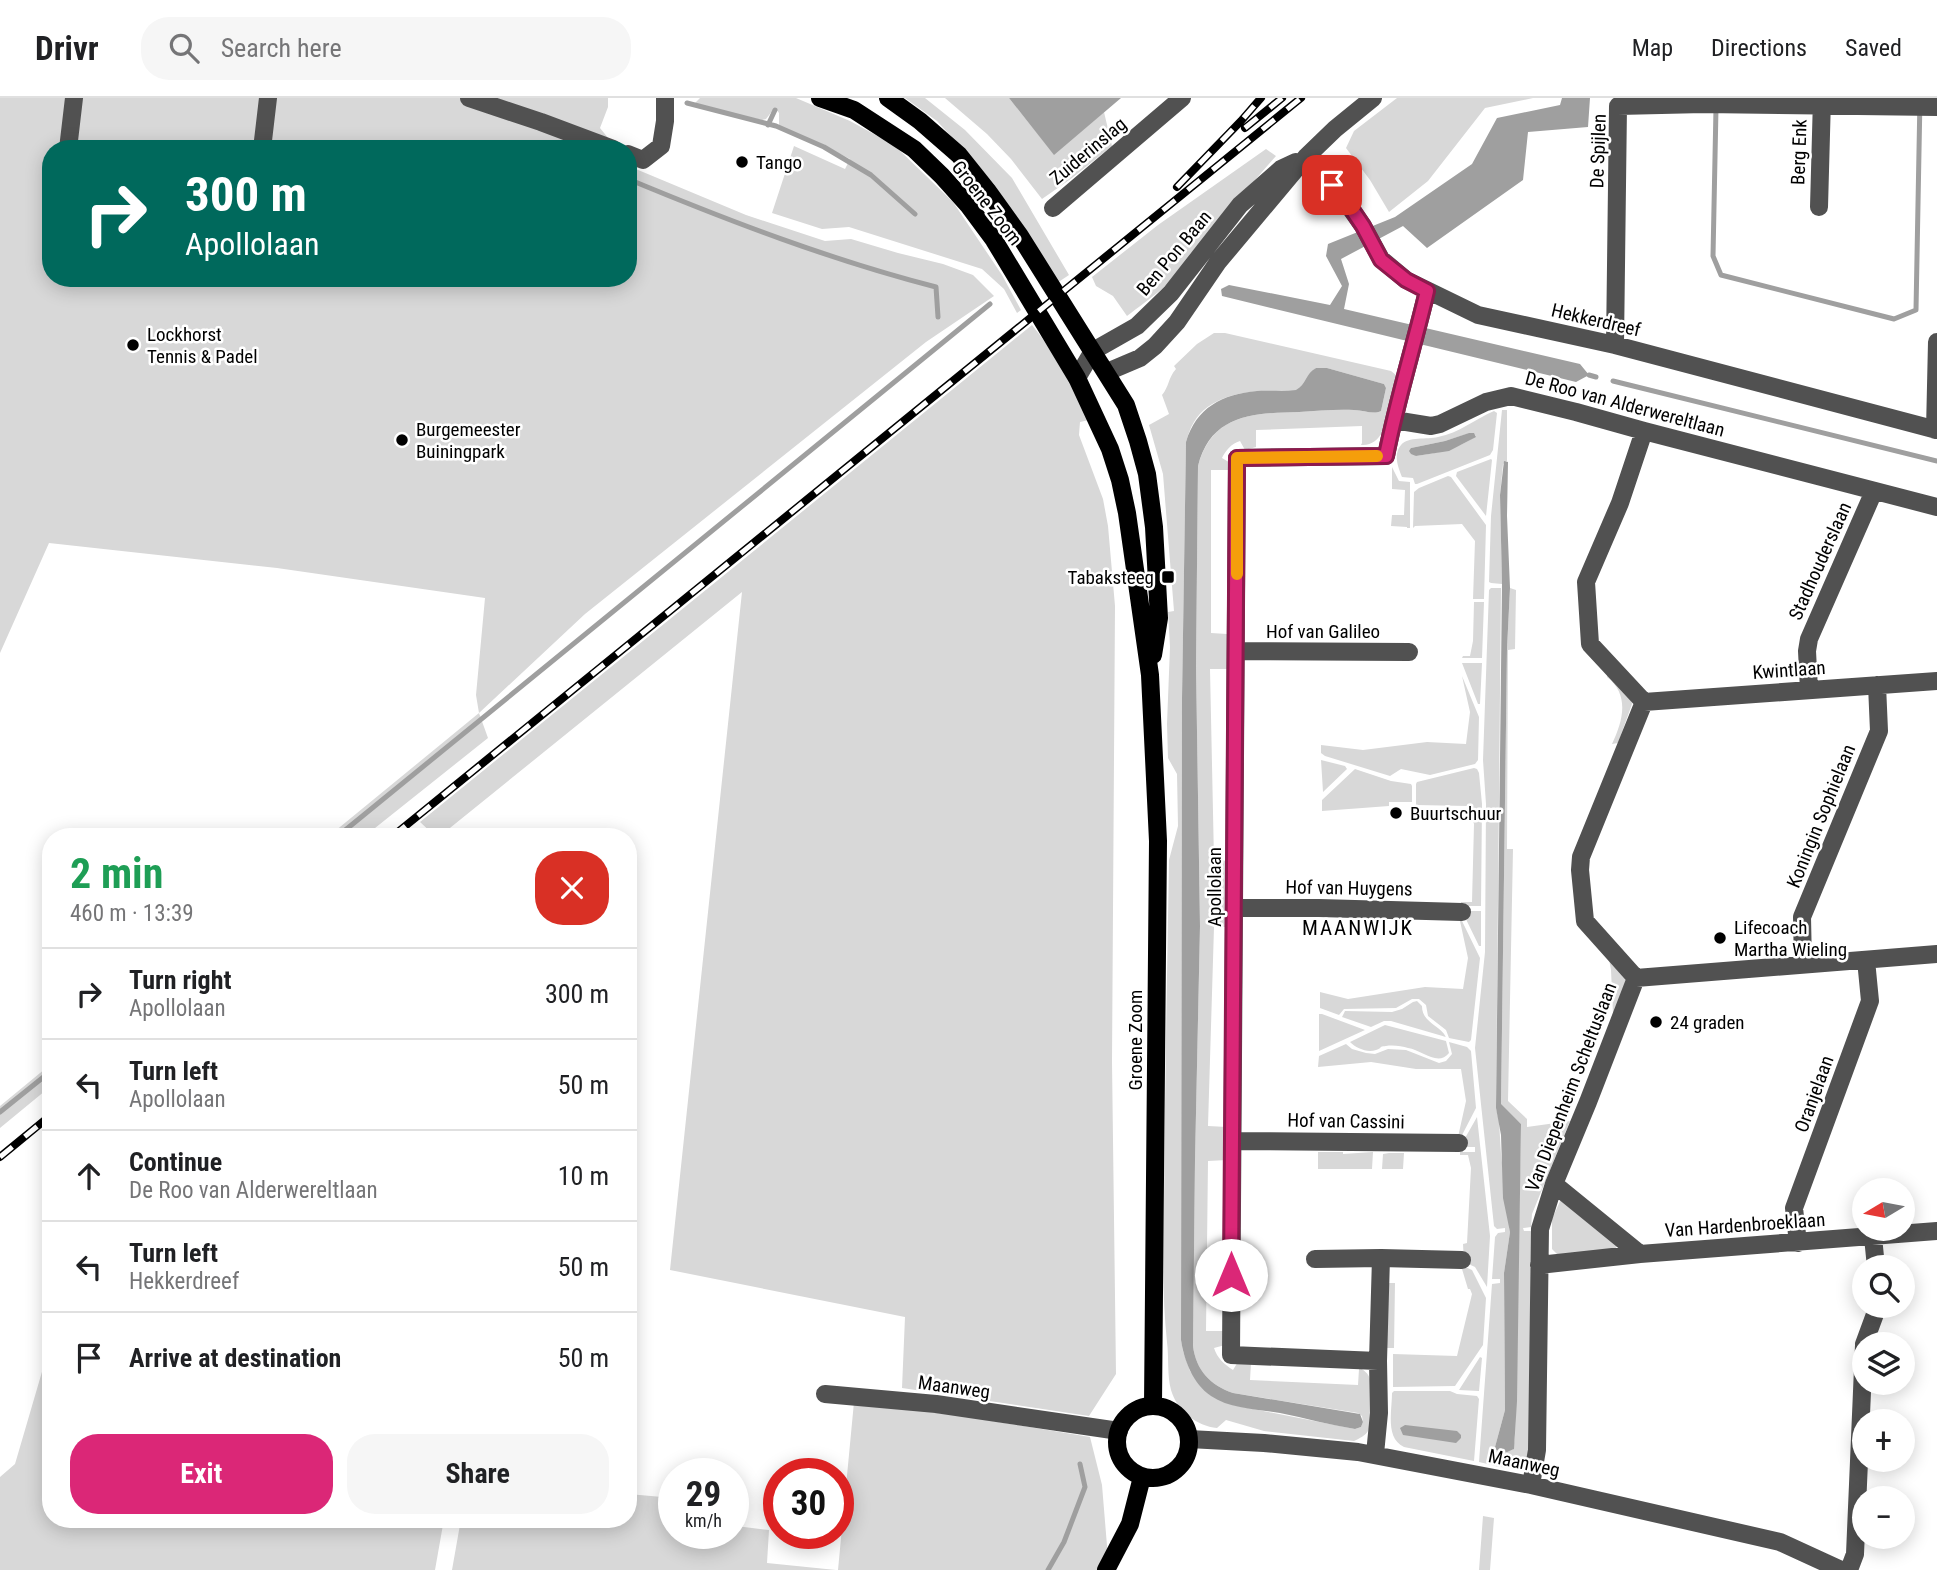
<!DOCTYPE html>
<html lang="en">
<head>
<meta charset="utf-8">
<style>
	body { margin:0; font-family:"Roboto Condensed",sans-serif; background:#f6f6f6; color:#202124; height:100vh; display:flex; flex-direction:column; font-size:26px; white-space:nowrap }
	* { box-sizing:border-box; margin:0 }
	p { font-size:23px; color:#757577 }
	.icon { flex:none; width:38px; height:38px; fill:none; stroke:currentColor; stroke-width:2; stroke-linecap:round; stroke-linejoin:round }
	.map { position:relative; flex:1; overflow:hidden }
	.details { position:absolute; left:42px; top:730px; width:595px; height:700px; display:flex; flex-direction:column; background:#fff; border-radius:28px; box-shadow:0 4px 18px #0003 }
	.details>* { flex:none }
	.guide { position:absolute; left:42px; top:42px; width:595px; height:147px; border-radius:28px; box-shadow:0 4px 18px #0003; background:#00695c; color:#fff; overflow:hidden }
	.needle { width:46px; rotate:260deg }
	.fabs { position:absolute; left:1852px; top:1080px; display:grid; gap:14px }
	.fabs a { display:grid; place-items:center; width:63px; height:63px; border-radius:50%; background:#fff; box-shadow:0 4px 18px #0003; font-size:35px }
	.speed { position:absolute; left:658px; top:1360px; display:flex; gap:14px; font-size:35px; font-weight:700; text-align:center }
	.speed>* { display:grid; place-content:center; width:91px; height:91px; border-radius:50%; background:#fff; box-shadow:0 4px 18px #0003; line-height:1 }
	.speed small { font-size:18px; font-weight:400 }
	.speed .limit { border:10px solid #d22; background:#fff; color:#111 }
	.pin { position:absolute; display:grid; place-items:center; width:60px; height:60px; color:#fff; margin:-30px; border-radius:14px; box-shadow:0 4px 10px #0006 }
	.me { position:absolute; width:77px; margin:-38px; rotate:0deg; stroke-linejoin:round; filter:drop-shadow(0 0 5px #0008) }
	.turn { display:flex; align-items:center; gap:24px; height:147px; padding:0 28px; font-size:32px }
	.turn .icon { width:91px; height:91px; stroke-width:2.5 }
	.turn b { display:block; font-size:49px; line-height:60px }
	.round { display:grid; place-items:center; flex:none; width:74px; height:74px; border-radius:28px; background:#f6f6f6 }
	.head { display:flex; align-items:center; justify-content:space-between; height:119px; padding:0 28px }
	h1 { font-size:42px; font-weight:700; line-height:52px; color:#1e9e55 }
	.button { display:flex; gap:14px; margin-top:auto; padding:14px 28px }
	.button a { flex:1; height:80px; border-radius:28px; background:#db2777; color:#fff; font-size:28px; font-weight:700; line-height:80px; text-align:center }
	.button a+a { background:#f6f6f6; color:#202124 }
	ul { padding:0; list-style:none }
	li { display:flex; align-items:center; gap:21px; height:91px; padding:0 28px; border-top:2px solid #e0e0e0 }
	li div { flex:1 }
	li b { display:block; font-size:26px }
	li em { font-style:normal }
	header { display:flex; align-items:center; gap:42px; box-sizing:border-box; height:98px; padding:0 35px; background:#fff; border-bottom:2px solid #e0e0e0 }
	header strong { font-size:33px }
	nav { display:flex; gap:38px; margin-inline-start:auto; font-size:24px }
	.search { width:490px; height:63px; background:#f6f6f6; display:flex; align-items:center; gap:18px; box-sizing:border-box; padding:0 24px; border-radius:28px; color:#757577; font-size:26px }
	.map>svg:first-child { display:block }
	.green { fill:#d8d8d8; fill-rule:evenodd }
	.water { fill:#9f9f9f }
	.lines { fill:none; stroke-linecap:round; stroke-linejoin:round }
	.stream { stroke:#9f9f9f; stroke-width:5 }
	.minor { stroke:#515151; stroke-width:18 }
	.major { stroke:#000; stroke-width:18 }
	.rail-casing { stroke:#000; stroke-width:8 }
	.rail { stroke:#fff; stroke-width:5; stroke-dasharray:16; stroke-linecap:butt }
	.route-casing { stroke:#8e194d; stroke-width:18 }
	.route { stroke:#db2777; stroke-width:12 }
	.slow { stroke:#f59e0b; stroke-width:12 }
	.poi-dot { fill:#000; stroke:#fff; stroke-width:2.5 }
	.labels { text-anchor:middle; dominant-baseline:central; stroke-width:5; stroke-linejoin:round; paint-order:stroke }
	.street-label { font-size:19px; fill:#000; stroke:#fff }
	.poi-label { font-size:19px; fill:#000; stroke:#fff; text-anchor:start }
	.neighbourhood-label { font-size:21px; letter-spacing:2px; fill:#000; stroke:#fff }
</style>
</head>
<body>
<header>
<strong>Drivr</strong>
<div class="search"><svg class="icon" aria-label="search" viewBox="0 0 24 24"><circle cx="10" cy="10" r="6"/><path d="M15 15l6 6"/></svg>Search here</div>
<nav><a>Map</a><a>Directions</a><a>Saved</a></nav>
</header>
<div class="map">
<svg width="1937" height="1472" viewBox="0 0 1937 1472">
	<rect width="100%" height="100%" fill="#fff"/>
	<path class="green" d="M0,0H608V9L600,30L617,51H51V180H628V65L631,69L746,117L825,143L851,141L898,155L943,166L973,177L994,198L926,244L585,516L479,615L488,640L365,738H329L479,615L476,597L485,500L277,470L49,445L0,555Z
		M700,0H796L850,23L894,47L953,104L1002,177L1021,212L1017,215L1004,191L982,171L849,129L822,131L772,115L794,48L845,71L850,61L820,46L779,28V15L776,11L773,12L766,21L762,22L693,7Z
		M905,0H925L965,32L1012,80L1069,177L1057,185L994,86L937,23Z
		M945,0H1009L1054,56L1104,14L1112,48L1072,80L1042,101L1011,61L987,36Z
		M1397,0H1533L1485,10L1428,83L1389,114L1370,82L1346,50L1354,33Z
		M1266,51L1276,58L1190,156C1178,183 1150,200 1127,218L1113,198L1096,188L1092,179L1158,127Z
		M1032,227C1056,256 1072,289 1089,322L1080,324L1079,337L1103,401L1108,428L1115,508L1112,964L1116,1276L1089,1318L902,1290L905,1219L670,1172L742,494L440,738H435L420,724Z
		M1214,235H1225L1391,273L1396,277L1383,333C1378,342 1371,348 1361,347L1362,345V328L1256,332V349L1245,352L1240,343C1231,346 1226,352 1222,360L1232,366L1229,372H1211V535L1227,536V534L1230,536L1229,571H1210L1214,762L1230,763L1231,761L1234,763L1233,829L1231,831L1230,829H1214L1208,1028L1227,1029V1062L1208,1063L1206,1233H1223L1225,1247L1214,1250C1217,1260 1225,1267 1233,1272L1239,1262L1251,1265L1250,1282L1358,1287L1359,1271L1356,1269H1358C1364,1272 1368,1275 1370,1281C1373,1290 1373,1325 1368,1333C1365,1338 1360,1340 1354,1343L1264,1333L1226,1322L1217,1330C1197,1328 1177,1313 1171,1292C1167,1277 1169,1260 1167,1244C1162,1197 1163,1149 1164,1101C1165,988 1167,875 1169,762L1178,728L1177,676L1168,660L1167,626L1170,549L1168,514L1174,513L1163,376L1149,327L1169,316L1162,297C1169,289 1168,280 1176,271L1174,268L1197,246ZM1316,270H1327L1384,286L1386,290L1381,313C1373,317 1364,312 1354,312C1336,311 1317,313 1299,314C1253,315 1212,316 1198,368L1196,568L1200,828L1195,1062L1193,1248C1196,1272 1210,1287 1233,1295L1358,1315L1362,1318L1363,1324L1361,1329L1355,1331L1233,1307L1210,1297L1190,1273L1183,1253L1181,1242L1182,601L1186,344C1188,337 1190,330 1194,324C1208,300 1241,293 1267,293C1277,293 1291,296 1299,291C1308,286 1308,275 1316,270Z
		M1502,312H1507V363L1503,366L1500,397L1502,486L1491,485L1489,484L1491,418Z
		M1494,313L1497,315L1493,352L1490,357L1417,386H1415L1413,380L1402,379C1398,369 1393,356 1401,347C1408,338 1427,342 1438,339C1459,335 1475,321 1494,313ZM1470,335H1473L1476,338C1457,351 1438,355 1416,358L1411,350L1445,343Z
		M1491,361L1492,362L1486,418L1456,378L1457,374Z
		M1392,369L1399,383L1410,384V430H1407V429L1391,428L1392,417H1404L1405,392L1392,391Z
		M1448,378L1451,379L1486,427L1484,501H1473L1475,443L1462,426L1415,428L1413,430L1414,394L1419,390Z
		M1491,490H1501L1496,1010L1499,1023L1501,1056L1510,1134L1504,1175L1505,1312L1495,1349L1500,1353L1512,1352L1513,1351L1515,1339L1521,1026L1501,1007L1507,551L1510,490L1516,492L1515,551L1508,552L1507,751H1513L1508,1003L1527,1021V1029L1570,1023L1532,1116L1531,1129L1523,1130L1524,1133H1531L1529,1361L1528,1363L1523,1361C1512,1376 1494,1367 1479,1364L1492,1186L1500,1185V1181H1492L1495,1139L1498,1135L1505,1134V1130L1497,1131L1494,1128L1475,950L1485,854L1486,706L1483,662L1489,492Z
		M1474,504H1484L1482,560H1462L1463,558H1470L1473,543Z
		M1462,565H1482L1480,606H1478Z
		M1607,574L1631,601L1632,606L1618,645L1612,646C1623,623 1630,597 1607,579Z
		M1462,578L1479,619L1478,662L1475,666L1430,677L1401,671L1390,678L1325,658L1321,655V647L1363,652L1427,644L1466,646L1470,614Z
		M1321,662L1345,668L1347,671L1323,694Z
		M1474,670L1477,671L1479,675L1482,706L1481,808H1461V804H1472L1474,726L1468,708L1416,707V686L1417,684Z
		M1355,671L1391,683L1411,686L1412,688V704H1389V708L1322,713V702Z
		M1462,813H1481V848H1479Z
		M1460,823H1462L1480,860L1471,942L1469,944L1449,940L1446,932L1428,918L1426,907L1419,901H1412L1396,910L1344,911L1339,917L1320,910V894L1348,901L1425,889L1463,891L1468,860Z
		M1608,856L1625,877L1626,883L1613,916L1611,872Z
		M1417,903L1422,908C1422,925 1439,926 1446,939L1391,923H1384L1371,929L1342,919L1345,913L1392,914L1402,911L1413,904Z
		M1319,916H1322L1365,932L1319,953Z
		M1385,927L1446,943L1449,955C1438,969 1422,952 1408,950C1402,948 1393,947 1386,948C1376,949 1385,949 1376,952C1367,955 1356,950 1350,944Z
		M1449,944L1467,949L1471,953L1476,1010L1460,1041L1458,1039L1466,1003L1461,971H1416L1371,964L1318,969L1319,958L1346,946L1352,951L1366,955L1375,956L1388,951L1406,952L1439,965L1446,963L1452,956Z
		M51,966V988L0,1030V1008Z
		M1477,1019L1490,1138L1487,1189L1475,1169L1464,1164L1463,1146L1467,1145L1471,1070L1468,1057H1460V1054H1475V1049H1460Z
		M1318,1054H1343V1056L1373,1054L1372,1071H1318Z
		M1389,1055H1404L1403,1071H1382L1383,1056Z
		M1561,1101L1618,1147L1614,1152L1558,1157L1552,1151V1121Z
		M1463,1168L1472,1172L1486,1200L1483,1247L1455,1288L1393,1289V1256L1457,1258L1472,1196L1470,1191H1468L1462,1171Z
		M1387,1185H1395L1394,1250H1386Z
		M51,1243V1421H444L435,1472H0V1379L15,1366Z
		M1480,1259L1482,1260L1479,1293L1459,1292Z
		M1394,1293H1450L1457,1296L1477,1298L1479,1301L1474,1363L1404,1349C1385,1340 1392,1313 1392,1295Z
		M854,1304L968,1319L1090,1339L1102,1387L1109,1472H838Z
		M628,1396L674,1400V1435H733V1406H736V1428L769,1432L767,1465L836,1472H452L461,1421H628Z
		M1483,1418L1494,1420L1490,1472H1479Z"/>
	<path class="water" d="M1009,0H1121L1054,57Z
		M1562,0H1590L1588,29L1528,34L1523,82L1427,150L1403,128L1341,161L1349,186L1344,211L1580,266L1589,277L1576,284L1222,198L1221,191L1229,187L1330,207L1342,188L1326,158L1328,146L1395,119L1472,66L1497,20L1560,7Z
		M1316,270H1327L1384,286L1386,290L1381,313C1373,317 1364,312 1354,312C1336,311 1317,313 1299,314C1254,315 1211,316 1198,368L1196,568L1200,828L1195,1062L1193,1248C1196,1272 1210,1287 1233,1295L1360,1316L1363,1324L1361,1329L1355,1331C1330,1327 1305,1320 1280,1315C1258,1311 1230,1311 1211,1298C1193,1286 1184,1262 1181,1242L1182,601L1186,344C1196,310 1222,296 1257,293C1270,292 1283,294 1296,292C1306,287 1306,275 1316,270Z
		M1469,335H1474L1476,339L1449,353L1416,358L1411,356L1409,353L1411,350L1445,343Z
		M1504,363L1508,364L1507,418L1510,490L1507,551L1501,1006L1521,1026L1517,1303L1514,1351L1507,1354L1496,1352L1495,1349L1505,1312L1504,1175L1510,1134L1503,1100L1501,1037L1496,1010L1502,486L1500,397Z
		M1405,1327L1457,1333L1461,1337V1340L1456,1345L1403,1337L1400,1330Z"/>
	<g class="lines">
		<path class="stream" d="M687,5L776,28L824,49L871,77L915,116
			M1716,10L1713,158L1721,177L1894,221L1916,212L1920,0
			M768,27L775,12
			M628,81C729,123 831,162 936,189L938,219
			M1589,277L1596,279
			M1613,283L1937,363
			M338,738L990,206
			M0,1014L51,973
			M1048,1472L1064,1444L1085,1389L1080,1366"/>
		<path class="minor" d="M469,0L541,24L613,51
			M68,51L74,0
			M262,51L268,0
			M628,56L643,62L661,48L665,23V0
			M1306,59L1344,101L1363,128L1381,161L1406,182L1478,217L1615,247L1937,332
			M1819,109L1822,0
			M1053,110L1182,0
			M1615,247L1618,8L1704,6L1937,9
			M1107,274L1140,260L1155,248L1177,224L1218,164L1306,59L1335,31L1373,0
			M1077,280L1093,253L1137,228L1171,195L1240,107L1281,71L1296,64
			M1394,322L1431,328L1440,326L1486,304L1511,298L1576,314L1644,333L1937,409
			M1935,332L1937,244
			M1236,553L1409,554
			M1809,592L1807,553L1809,541L1874,393
			M1644,604L1937,583
			M1235,810H1319L1462,814
			M1803,866L1802,819L1879,633L1877,587
			M1636,880L1937,856
			M1232,1043L1459,1045
			M1554,1086L1640,1156
			M1873,1139L1876,1169
			M1798,1145L1794,1110L1870,903L1866,862
			M1315,1161L1381,1160
			M1539,1167L1640,1156L1937,1133
			M1864,1246L1878,1208
			M1378,1263L1381,1160L1462,1162
			M825,1296L936,1306L1119,1333
			M1189,1341L1264,1345L1358,1354L1531,1387L1780,1444L1841,1472
			M1375,1356L1379,1315L1378,1263L1231,1257L1237,360L1386,358C1397,302 1414,248 1427,193
			M1531,1387L1537,1352L1540,1131L1554,1086L1588,1004L1636,880L1585,823L1580,772L1581,759L1644,604L1590,546L1586,484L1620,405L1644,333
			M1849,1472L1855,1456L1864,1247"/>
		<path class="major" d="M820,0L854,12L914,51L942,78L968,107L994,142L1077,280L1110,351L1120,382L1127,415L1150,577L1158,743L1153,1307
			M888,0L920,23L959,57L987,92L1020,138L1126,307L1138,343L1147,376L1154,429L1159,520L1153,557
			M1117 1344a36 36 0 1 1 72 0a36 36 0 1 1-72 0Z
			M1106,1472L1130,1426L1142,1379"/>
		<g class="rail-casing">
			<path id="rail" d="M1245,30L1282,0
				M1177,89L1241,23L1261,0
				M393,738L1301,0
				M0,1059L51,1017"/>
		</g>
		<use href="#rail" class="rail"/>
	</g>
	<g class="lines">
		<g class="route-casing">
			<path id="route" d="M1231,1177L1237,360L1386,358C1397,302 1414,248 1427,193L1406,182L1381,162L1363,128L1345,101L1332,87"/>
		</g>
		<use href="#route" class="route"/>
		<path class="slow" d="M1237,476V360L1377,358"/>
	</g>
	<g class="poi-dot">
		<circle cx="742" cy="64" r="7"/>
		<circle cx="133" cy="247" r="7"/>
		<circle cx="402" cy="342" r="7"/>
		<rect x="1161" y="472" width="14" height="14" rx="3.5"/>
		<circle cx="1396" cy="715" r="7"/>
		<circle cx="1720" cy="840" r="7"/>
		<circle cx="1656" cy="924" r="7"/>
	</g>
	<g class="labels">
		<g class="street-label">
			<text transform="translate(1088 53) rotate(-40)">Zuiderinslag</text>
			<text transform="translate(1598 53) rotate(-88)">De Spijlen</text>
			<text transform="translate(1799 54) rotate(-88)">Berg Enk</text>
			<text transform="translate(987 105) rotate(52)">Groene Zoom</text>
			<text transform="translate(1174 155) rotate(-50)">Ben Pon Baan</text>
			<text transform="translate(1596 222) rotate(13)">Hekkerdreef</text>
			<text transform="translate(1625 306) rotate(15)">De Roo van Alderwereltlaan</text>
			<text transform="translate(1820 463) rotate(-66)">Stadhouderslaan</text>
			<text x="1323" y="533">Hof van Galileo</text>
			<text transform="translate(1789 572) rotate(-4)">Kwintlaan</text>
			<text transform="translate(1821 718) rotate(-68)">Koningin Sophielaan</text>
			<text transform="translate(1214 789) rotate(-90)">Apollolaan</text>
			<text transform="translate(1349 790) rotate(1)">Hof van Huygens</text>
			<text transform="translate(1135 942) rotate(-90)">Groene Zoom</text>
			<text transform="translate(1571 989) rotate(-69)">Van Diepenheim Scheltuslaan</text>
			<text transform="translate(1814 996) rotate(-70)">Oranjelaan</text>
			<text transform="translate(1346 1023) rotate(1)">Hof van Cassini</text>
			<text transform="translate(1745 1127) rotate(-4)">Van Hardenbroeklaan</text>
			<text transform="translate(954 1289) rotate(8)">Maanweg</text>
			<text transform="translate(1524 1365) rotate(12)">Maanweg</text>
		</g>
		<g class="poi-label">
			<text x="756" y="64">Tango</text>
			<text x="147" y="236">Lockhorst<tspan x="147" dy="22">Tennis &amp; Padel</tspan></text>
			<text x="416" y="331">Burgemeester<tspan x="416" dy="22">Buiningpark</tspan></text>
			<text x="1154" y="479" text-anchor="end">Tabaksteeg</text>
			<text x="1410" y="715">Buurtschuur</text>
			<text x="1734" y="829">Lifecoach<tspan x="1734" dy="22">Martha Wieling</tspan></text>
			<text x="1670" y="924">24 graden</text>
		</g>
		<g class="neighbourhood-label">
			<text x="1358" y="830">MAANWIJK</text>
		</g>
	</g>
</svg>
<div class="fabs">
<a><svg class="needle" viewBox="-14 -14 28 28"><path d="M0-13l5 13h-10z" fill="#e53935"/><path d="M0 13l5-13h-10z" fill="#757577"/></svg></a>
<a><svg class="icon" aria-label="search" viewBox="0 0 24 24"><circle cx="10" cy="10" r="6"/><path d="M15 15l6 6"/></svg></a>
<a><svg class="icon" aria-label="layers" viewBox="0 0 24 24"><path d="M12 4l9 5-9 5-9-5zM3 14l9 5 9-5"/></svg></a>
<a>+</a>
<a>−</a>
</div>
<div class="speed"><div>29<small>km/h</small></div><div class="limit">30</div></div>
<div class="pin" style="left:1332px;top:87px;background:#d93025"><svg class="icon" aria-label="arrive" viewBox="0 0 24 24"><path d="M6 21V4h12l-3 4 3 4H6"/></svg></div>
<svg class="me" style="left:1231px;top:1177px" viewBox="-20 -20 40 40"><circle r="19" fill="#fff"/><path d="M0-13L10 11 0 6-10 11z" fill="#db2777"/></svg>
<div class="guide">
<div class="turn"><svg class="icon" aria-label="right" viewBox="0 0 24 24"><path d="M7 20v-9h11M14 6l5 5-5 5"/></svg><div><b>300 m</b>Apollolaan</div></div>
</div>
<section class="details">
<div class="head"><div><h1>2 min</h1><p>460 m · 13:39</p></div><a class="round" style="background:#d93025;color:#fff"><svg class="icon" aria-label="close" viewBox="0 0 24 24"><path d="M6 6l12 12M18 6L6 18"/></svg></a></div>
<ul>
<li><svg class="icon" aria-label="right" viewBox="0 0 24 24"><path d="M7 20v-9h11M14 6l5 5-5 5"/></svg><div><b>Turn right</b><p>Apollolaan</p></div><em>300 m</em></li>
<li><svg class="icon" aria-label="left" viewBox="0 0 24 24"><path d="M17 20v-9H6M10 6l-5 5 5 5"/></svg><div><b>Turn left</b><p>Apollolaan</p></div><em>50 m</em></li>
<li><svg class="icon" aria-label="ahead" viewBox="0 0 24 24"><path d="M12 20V5M6 11l6-6 6 6"/></svg><div><b>Continue</b><p>De Roo van Alderwereltlaan</p></div><em>10 m</em></li>
<li><svg class="icon" aria-label="left" viewBox="0 0 24 24"><path d="M17 20v-9H6M10 6l-5 5 5 5"/></svg><div><b>Turn left</b><p>Hekkerdreef</p></div><em>50 m</em></li>
<li><svg class="icon" aria-label="arrive" viewBox="0 0 24 24"><path d="M6 21V4h12l-3 4 3 4H6"/></svg><div><b>Arrive at destination</b></div><em>50 m</em></li>
</ul>
<div class="button"><a>Exit</a><a>Share</a></div>
</section>
</div>
</body>
</html>
